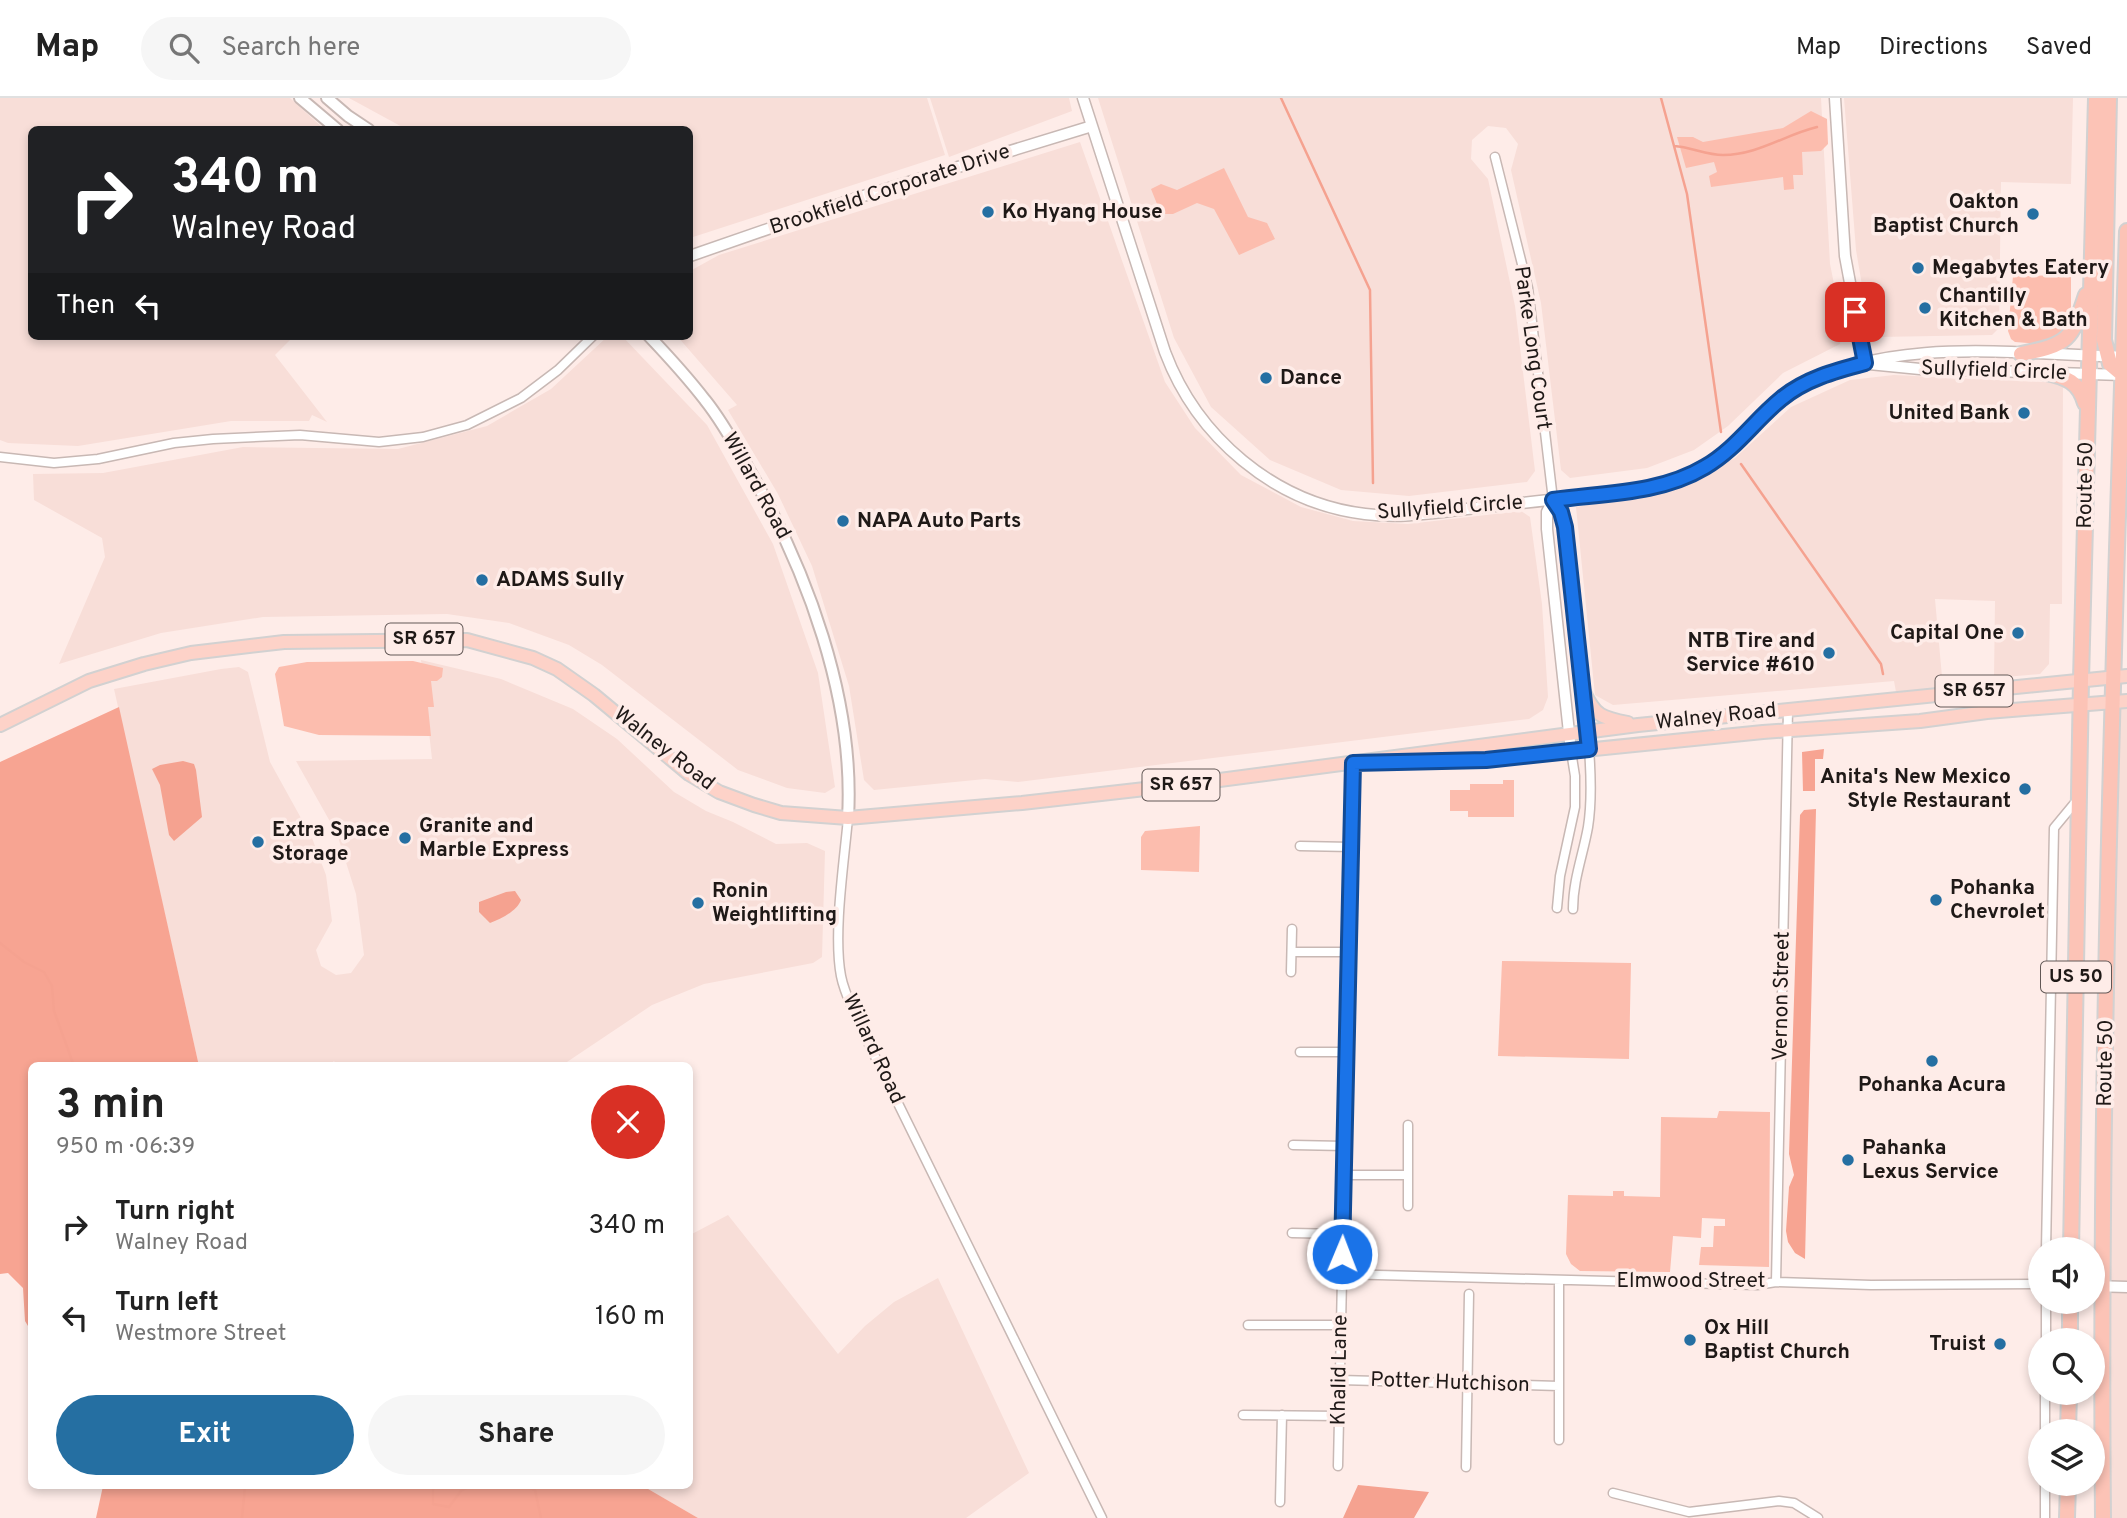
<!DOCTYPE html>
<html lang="en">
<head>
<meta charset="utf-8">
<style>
	body { margin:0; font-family:Overpass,sans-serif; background:#f6f6f6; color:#222; height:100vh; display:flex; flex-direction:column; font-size:26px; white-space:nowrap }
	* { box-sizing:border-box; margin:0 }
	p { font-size:23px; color:#767676 }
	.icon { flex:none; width:38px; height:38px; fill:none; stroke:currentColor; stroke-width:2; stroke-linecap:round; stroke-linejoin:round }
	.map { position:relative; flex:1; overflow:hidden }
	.panel { position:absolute; left:28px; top:964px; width:665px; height:427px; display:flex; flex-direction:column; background:#fff; border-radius:10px; box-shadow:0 4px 10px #0003 }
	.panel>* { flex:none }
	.hud { position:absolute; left:28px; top:28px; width:665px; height:214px; border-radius:10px; box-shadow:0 4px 10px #0003; background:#202124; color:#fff; overflow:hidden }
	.buttons { position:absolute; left:2028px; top:1139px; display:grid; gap:14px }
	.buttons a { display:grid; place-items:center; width:77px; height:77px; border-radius:50%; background:#fff; box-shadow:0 4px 10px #0003; font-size:35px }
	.pin { position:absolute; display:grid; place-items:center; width:60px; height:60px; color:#fff; margin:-30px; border-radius:14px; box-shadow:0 4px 10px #0006 }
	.me { position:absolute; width:77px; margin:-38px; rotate:1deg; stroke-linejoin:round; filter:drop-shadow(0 0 5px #0008) }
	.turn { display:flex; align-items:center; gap:24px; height:147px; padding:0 28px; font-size:32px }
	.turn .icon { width:91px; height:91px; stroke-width:2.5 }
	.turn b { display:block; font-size:49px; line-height:60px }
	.then { display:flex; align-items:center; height:66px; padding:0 28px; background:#0003; gap:14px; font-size:26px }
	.round { display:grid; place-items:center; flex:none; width:74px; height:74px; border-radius:37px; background:#f6f6f6 }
	.headline { display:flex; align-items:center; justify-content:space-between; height:119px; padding:0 28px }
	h1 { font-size:42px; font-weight:700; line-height:52px }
	.cta { display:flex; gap:14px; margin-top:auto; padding:14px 28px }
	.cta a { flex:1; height:80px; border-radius:42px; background:#256fa2; color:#fff; font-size:28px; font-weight:700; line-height:80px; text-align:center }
	.cta a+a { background:#f6f6f6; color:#222 }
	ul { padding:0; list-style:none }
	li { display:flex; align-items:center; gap:21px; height:91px; padding:0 28px }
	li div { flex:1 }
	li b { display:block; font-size:26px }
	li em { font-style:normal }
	header { display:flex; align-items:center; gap:42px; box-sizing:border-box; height:98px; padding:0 35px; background:#fff; border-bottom:2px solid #e0e0e0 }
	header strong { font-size:33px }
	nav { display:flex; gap:38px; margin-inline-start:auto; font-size:24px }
	.search { width:490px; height:63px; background:#f6f6f6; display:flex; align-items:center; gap:18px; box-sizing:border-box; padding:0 24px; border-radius:38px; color:#767676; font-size:26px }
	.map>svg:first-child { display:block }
	.built { fill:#f8ded8 }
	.green { fill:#fcbdae }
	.forest { fill:#f7a492 }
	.water { fill:#f5a290 }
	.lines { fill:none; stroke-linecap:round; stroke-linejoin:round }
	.stream { stroke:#f5a290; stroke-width:2.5 }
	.minor-casing { stroke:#c8b8b4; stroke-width:11 }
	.tertiary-casing { stroke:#c8b8b4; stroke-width:13 }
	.secondary-casing { stroke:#c8b8b4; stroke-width:14 }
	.primary-casing { stroke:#d2d1d1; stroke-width:16 }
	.trunk-casing { stroke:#d2d1d1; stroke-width:18 }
	.minor { stroke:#fff; stroke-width:8 }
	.tertiary { stroke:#fff; stroke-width:10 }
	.secondary { stroke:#fff; stroke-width:10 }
	.primary { stroke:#fdd2c8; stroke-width:12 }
	.trunk { stroke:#fcc3b6; stroke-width:14 }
	.route-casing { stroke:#114b97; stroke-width:18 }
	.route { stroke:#1a73e8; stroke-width:12 }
	.poi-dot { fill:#256fa2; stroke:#feece8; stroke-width:2.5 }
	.labels { text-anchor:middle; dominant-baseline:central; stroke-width:7; stroke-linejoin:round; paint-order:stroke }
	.shield { fill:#feece8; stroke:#625856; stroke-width:2 }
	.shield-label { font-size:19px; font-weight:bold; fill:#1f1917 }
	.street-label { font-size:21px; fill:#1f1917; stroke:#feece8 }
	.poi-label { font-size:21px; font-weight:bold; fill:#1f1917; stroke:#feece8; text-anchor:start }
</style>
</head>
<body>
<header>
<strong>Map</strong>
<div class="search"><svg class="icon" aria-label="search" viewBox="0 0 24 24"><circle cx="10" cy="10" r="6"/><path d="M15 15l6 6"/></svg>Search here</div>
<nav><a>Map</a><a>Directions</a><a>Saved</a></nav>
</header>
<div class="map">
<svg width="2127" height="1420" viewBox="0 0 2127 1420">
	<rect width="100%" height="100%" fill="#feece8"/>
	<path class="built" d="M0,0H290L324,31L32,32V238H294L275,257L327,324L312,317L309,323H231L78,348L8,345L0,342Z
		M349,0H927L945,57L690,140V32L406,31Z
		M930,0H1069L1072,13L949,59Z
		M1098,0H1821L1830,166L1842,226L1840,246L1783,275L1728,328L1694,352L1647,370L1570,380L1561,372L1541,205L1511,72L1518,46L1506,30L1488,28L1472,42L1471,61L1488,81L1515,208L1535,373L1527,384L1409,398L1341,392L1270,362L1211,309L1174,240Z
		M1844,0H2073L2071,86L2001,84L1999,230L1992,237L1878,239L1870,234L1856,152Z
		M1080,44L1165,284L1195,330L1241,377L1301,409L1353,423L1408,426L1521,413L1530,419L1542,506L1548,599L1543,612L1529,621L1018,684L985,681L874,692L864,682L849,588L812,468L778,396L728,312L737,307L677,238H690V173L719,157Z
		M608,238H622L707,327L773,446L818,575L835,689L825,695L787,690L738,672L602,567L569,547L509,525L447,516L263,519L161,535L59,566L105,459L102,440L34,402L33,376L103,375L243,349L398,351L487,328L551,291Z
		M1894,277L2063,285L2062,506H2050L2049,566L2040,576L1994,580L1995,503L1935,501L1943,590L1896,594L1894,583L1613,607L1595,597L1576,409L1667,394L1735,360L1791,309L1850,282Z
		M421,562L501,581L573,611L617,641L674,694L706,713L733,724L776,746L807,745L825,753L822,859L813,865L704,886L652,907L561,968H338L334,963L327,968H199L114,591L221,571L239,569L248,574L270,664L312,740L326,777L332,823L316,852L321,868L336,877L351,875L364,857L356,796L337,736L296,663L432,661Z
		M2127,603V1420H2103L2114,604Z
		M728,1117L838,1256L865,1228L894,1204L938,1180L1029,1375L966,1420H698L643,1388H690V1137Z"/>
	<path class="green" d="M1811,13L1827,21L1828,46L1821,53L1802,54L1803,77H1793L1794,91L1784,92L1783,79L1711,89L1709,78L1717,74L1714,64L1686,70L1677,39H1693L1703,44L1783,30Z
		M1224,70L1248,119L1267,125L1275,141L1239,157L1214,111L1197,105L1173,116H1161L1151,91L1161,86L1177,92Z
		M2071,177V226L2066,236L2040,246L2015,244L2011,241L2008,233L2013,178Z
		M413,563L443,570L442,579L437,583H431L434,609H428L431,638L319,637L284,628L275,576L279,569L307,564Z
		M1503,682H1514V719H1468V713H1450V692H1470V686H1503Z
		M1200,728L1199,774L1141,772V739L1145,733Z
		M1502,863L1631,865L1629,961L1498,958Z
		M1719,1013L1770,1014L1769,1169L1699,1167L1701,1149H1713L1714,1128H1725V1121L1702,1120L1701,1140L1673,1138L1670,1174L1580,1173L1571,1166L1566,1156L1568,1097L1613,1098V1093H1624V1098L1660,1099L1661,1019L1717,1020Z"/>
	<path class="forest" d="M119,609L199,968H32L31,1233L25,1223L23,1190L8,1175L0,1176V664Z
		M1824,651L1823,661H1815V693H1803L1802,654Z
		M1816,711V712L1805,1161L1795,1155L1788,1144L1786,1133L1789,1089L1794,1077L1789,1056L1800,717L1804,712Z
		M103,1388H643L698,1420H96Z"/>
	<path class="water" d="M183,663L194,666L196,672L202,719L174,743L169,737L160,687L152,671L160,667Z
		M515,793L521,802C517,813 501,821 490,825L479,814V804L506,794Z
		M1358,1387L1429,1394L1414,1420H1343Z"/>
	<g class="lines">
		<path class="stream" d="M1281,0L1370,192L1373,385
			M1661,0L1687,96L1721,334
			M1674,48C1691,49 1706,57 1723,57C1758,57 1784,37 1817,29
			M1741,366L1881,566L1883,576
			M0,845L24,864L44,874L52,888L54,913L74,968
			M435,1388L433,1391V1406L449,1409L461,1393L470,1388
			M526,1388L535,1392L541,1420
			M242,1420L245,1389L242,1388"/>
		<g class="minor-casing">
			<path id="minor" d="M1495,59L1528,190L1553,402
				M0,359L54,365L98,361L174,345L213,341L300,337L379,344L423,339L467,327L521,300L558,272L593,238
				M848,720C844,765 833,836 841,878C844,894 852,909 858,924L1102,1420
				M1300,748L1352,749
				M1557,810L1560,778L1575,709V678L1571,653
				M1573,811C1573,782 1583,757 1588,729C1592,704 1591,677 1589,651
				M1292,854H1349
				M1291,874L1292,831
				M1300,954H1347
				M1293,1047L1345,1048
				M1344,1077H1408
				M1408,1108V1027
				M1292,1135L1343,1136
				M2046,1152L2054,730L2078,701
				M1342,1176L1757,1187L1776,1184L1871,1187L2040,1186
				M1776,1184L1788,612
				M1248,1227H1341
				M2046,1242V1204
				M1340,1282L1559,1288
				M1243,1317L1339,1318
				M2045,1334V1295
				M1559,1342V1182
				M1338,1368L1353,665
				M1466,1369L1469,1196
				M1613,1395L1689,1414L1779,1403L1794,1405L1818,1420
				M1280,1404L1282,1317
				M2045,1420V1386"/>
		</g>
		<g class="tertiary-casing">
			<path id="tertiary" d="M1083,0L1165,254C1197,339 1274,405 1365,416C1402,421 1439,414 1476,410C1534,404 1592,397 1650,390C1681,382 1711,370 1735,348C1756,329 1772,304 1797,290C1893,236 2021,257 2127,259
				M1835,0L1845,158L1865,265
				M690,158L860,99L1092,28
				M1869,266L1920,271L2123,277
				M1553,402L1547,414V431L1571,653
				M1553,402L1561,414L1565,429L1589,651
				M2093,1188L2127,1189"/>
		</g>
		<g class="secondary-casing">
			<path id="secondary" d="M300,0L338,32
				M327,0L348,18L369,32
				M649,238C668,258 688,280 705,302C722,323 735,347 748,370C807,472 855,601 848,720"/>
		</g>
		<g class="primary-casing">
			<path id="primary" d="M1584,594C1595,618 1602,620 1628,625
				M0,627L89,583L144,566L191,555L284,544L467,542L533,560L557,571L594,597L689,676L719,694L754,707L781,715L848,720L1022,705L1189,686L1638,627L2127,578
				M1406,664L1486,662L1763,634L1920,623L1987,614L2127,603"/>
		</g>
		<g class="trunk-casing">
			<path id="trunk" d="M2109,0L2104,242L2110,266L2123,277
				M2021,256C2069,246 2071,243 2086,197
				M2046,275C2066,279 2079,284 2085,305
				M2071,1152L2081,582L2096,0
				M2070,1242V1204
				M2068,1334L2069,1295
				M2067,1420L2068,1386
				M2103,1420C2099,991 2113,561 2127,133"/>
		</g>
		<use href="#minor" class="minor"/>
		<use href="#tertiary" class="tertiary"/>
		<use href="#secondary" class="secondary"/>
		<use href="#primary" class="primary"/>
		<use href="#trunk" class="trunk"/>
	</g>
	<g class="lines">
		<g class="route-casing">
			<path id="route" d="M1342,1156L1353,665L1486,662L1589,651L1565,429L1561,414L1553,402C1604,395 1660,396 1705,369C1736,351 1754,323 1781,301C1805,281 1835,273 1865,265L1855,214"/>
		</g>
		<use href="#route" class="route"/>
	</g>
	<g class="poi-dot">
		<circle cx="988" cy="114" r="7"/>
		<circle cx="2033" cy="116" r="7"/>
		<circle cx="1918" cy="170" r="7"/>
		<circle cx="1925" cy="210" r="7"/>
		<circle cx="1266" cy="280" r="7"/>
		<circle cx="2024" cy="315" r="7"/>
		<circle cx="843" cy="423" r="7"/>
		<circle cx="482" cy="482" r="7"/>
		<circle cx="2018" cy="535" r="7"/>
		<circle cx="1829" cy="555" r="7"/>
		<circle cx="2025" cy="691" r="7"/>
		<circle cx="405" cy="740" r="7"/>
		<circle cx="258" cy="744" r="7"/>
		<circle cx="1936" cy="802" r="7"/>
		<circle cx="698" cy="805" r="7"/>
		<circle cx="1932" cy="963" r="7"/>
		<circle cx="1848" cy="1062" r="7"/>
		<circle cx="1690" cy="1242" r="7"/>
		<circle cx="2000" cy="1246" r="7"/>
	</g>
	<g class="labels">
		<g class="shield">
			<rect x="385.5" y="525.5" width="77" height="31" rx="5"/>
			<rect x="1935.5" y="577.5" width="77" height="31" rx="5"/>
			<rect x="1142.5" y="671.5" width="77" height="31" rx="5"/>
			<rect x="2041" y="863.5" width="70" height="31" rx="5"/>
		</g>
		<g class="shield-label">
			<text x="424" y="541">SR 657</text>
			<text x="1974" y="593">SR 657</text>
			<text x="1181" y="687">SR 657</text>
			<text x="2076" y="879">US 50</text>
		</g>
		<g class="street-label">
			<text transform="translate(890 92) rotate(-18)">Brookfield Corporate Drive</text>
			<text transform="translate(1532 250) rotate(82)">Parke Long Court</text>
			<text transform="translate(1994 273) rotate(2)">Sullyfield Circle</text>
			<text transform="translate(2086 387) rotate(-89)">Route 50</text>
			<text transform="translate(756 388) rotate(61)">Willard Road</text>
			<text transform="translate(1450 410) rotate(-4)">Sullyfield Circle</text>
			<text transform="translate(1716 619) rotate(-6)">Walney Road</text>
			<text transform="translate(664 651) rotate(38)">Walney Road</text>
			<text transform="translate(1782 898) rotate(-89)">Vernon Street</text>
			<text transform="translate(873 951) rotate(65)">Willard Road</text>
			<text transform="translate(2106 965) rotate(-89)">Route 50</text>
			<text x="1691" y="1183">Elmwood Street</text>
			<text transform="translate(1340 1272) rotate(-89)">Khalid Lane</text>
			<text transform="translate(1450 1285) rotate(2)">Potter Hutchison</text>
		</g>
		<g class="poi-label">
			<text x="2019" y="104" text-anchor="end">Oakton<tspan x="2019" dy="24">Baptist Church</tspan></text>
			<text x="1002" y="114">Ko Hyang House</text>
			<text x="1932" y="170">Megabytes Eatery</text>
			<text x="1939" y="198">Chantilly<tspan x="1939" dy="24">Kitchen &amp; Bath</tspan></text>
			<text x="1280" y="280">Dance</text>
			<text x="2010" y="315" text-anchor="end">United Bank</text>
			<text x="857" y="423">NAPA Auto Parts</text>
			<text x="496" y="482">ADAMS Sully</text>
			<text x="2004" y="535" text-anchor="end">Capital One</text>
			<text x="1815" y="543" text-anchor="end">NTB Tire and<tspan x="1815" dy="24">Service #610</tspan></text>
			<text x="2011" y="679" text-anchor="end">Anita's New Mexico<tspan x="2011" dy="24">Style Restaurant</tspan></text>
			<text x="419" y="728">Granite and<tspan x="419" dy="24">Marble Express</tspan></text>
			<text x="272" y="732">Extra Space<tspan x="272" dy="24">Storage</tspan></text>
			<text x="1950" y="790">Pohanka<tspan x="1950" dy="24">Chevrolet</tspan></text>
			<text x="712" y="793">Ronin<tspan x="712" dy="24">Weightlifting</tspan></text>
			<text x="1932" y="987" text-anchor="middle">Pohanka Acura</text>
			<text x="1862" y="1050">Pahanka<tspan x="1862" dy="24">Lexus Service</tspan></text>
			<text x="1704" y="1230">Ox Hill<tspan x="1704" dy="24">Baptist Church</tspan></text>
			<text x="1986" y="1246" text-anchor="end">Truist</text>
		</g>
	</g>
</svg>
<div class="buttons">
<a><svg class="icon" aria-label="sound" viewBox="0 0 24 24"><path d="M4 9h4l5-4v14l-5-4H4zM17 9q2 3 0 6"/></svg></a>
<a><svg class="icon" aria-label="search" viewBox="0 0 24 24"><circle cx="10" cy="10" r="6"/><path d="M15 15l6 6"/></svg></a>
<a><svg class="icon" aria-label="layers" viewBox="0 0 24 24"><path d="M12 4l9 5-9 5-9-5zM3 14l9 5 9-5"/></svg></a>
</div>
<div class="pin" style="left:1855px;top:214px;background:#d93025"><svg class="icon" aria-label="arrive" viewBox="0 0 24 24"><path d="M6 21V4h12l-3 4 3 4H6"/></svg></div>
<svg class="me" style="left:1342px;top:1156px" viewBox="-20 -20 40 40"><circle r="17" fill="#1a73e8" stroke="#fff" stroke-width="3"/><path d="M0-11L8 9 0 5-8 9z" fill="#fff"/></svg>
<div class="hud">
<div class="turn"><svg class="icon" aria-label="right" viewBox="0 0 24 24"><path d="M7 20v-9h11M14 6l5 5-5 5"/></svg><div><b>340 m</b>Walney Road</div></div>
<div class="then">Then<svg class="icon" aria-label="left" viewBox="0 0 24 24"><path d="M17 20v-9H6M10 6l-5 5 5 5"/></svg></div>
</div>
<section class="panel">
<div class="headline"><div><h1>3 min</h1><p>950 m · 06:39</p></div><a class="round" style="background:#d93025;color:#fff"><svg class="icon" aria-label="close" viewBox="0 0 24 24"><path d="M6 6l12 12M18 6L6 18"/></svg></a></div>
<ul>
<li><svg class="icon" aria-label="right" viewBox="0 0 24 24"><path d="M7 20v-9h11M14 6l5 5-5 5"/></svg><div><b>Turn right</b><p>Walney Road</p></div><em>340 m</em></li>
<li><svg class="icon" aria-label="left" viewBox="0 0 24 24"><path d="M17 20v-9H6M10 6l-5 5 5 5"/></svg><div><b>Turn left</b><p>Westmore Street</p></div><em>160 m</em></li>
</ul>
<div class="cta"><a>Exit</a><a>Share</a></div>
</section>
</div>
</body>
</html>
